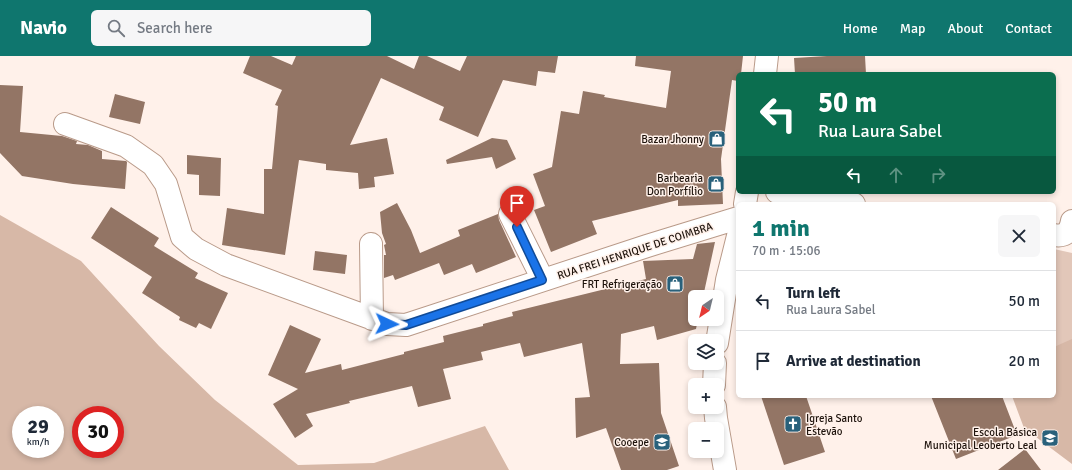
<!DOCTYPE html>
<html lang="en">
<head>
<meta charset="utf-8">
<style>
	body { margin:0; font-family:Signika,sans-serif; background:#f6f6f7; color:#1f2937; height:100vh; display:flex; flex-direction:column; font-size:15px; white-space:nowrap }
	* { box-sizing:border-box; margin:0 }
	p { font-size:13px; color:#747a83 }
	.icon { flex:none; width:22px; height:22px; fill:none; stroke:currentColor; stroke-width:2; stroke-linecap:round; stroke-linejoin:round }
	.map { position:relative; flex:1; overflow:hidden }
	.panel { position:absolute; left:736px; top:146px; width:320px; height:196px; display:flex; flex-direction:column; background:#fff; border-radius:6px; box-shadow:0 2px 6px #0003 }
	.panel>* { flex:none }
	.banner { position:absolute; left:736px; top:16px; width:320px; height:122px; border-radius:6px; box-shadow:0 2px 6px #0003; background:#0b6e4f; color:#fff; overflow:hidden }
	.needle { width:26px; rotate:215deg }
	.buttons { position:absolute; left:688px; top:234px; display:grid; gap:8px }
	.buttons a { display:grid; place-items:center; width:36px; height:36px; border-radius:6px; background:#fff; box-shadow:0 2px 6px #0003; font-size:20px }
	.speed { position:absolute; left:12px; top:350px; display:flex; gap:8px; font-size:20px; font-weight:700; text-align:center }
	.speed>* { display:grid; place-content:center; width:52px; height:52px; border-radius:50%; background:#fff; box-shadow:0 2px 6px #0003; line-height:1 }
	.speed small { font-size:10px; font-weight:400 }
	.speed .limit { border:6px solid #d22; background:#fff; color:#111 }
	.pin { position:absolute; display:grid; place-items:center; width:34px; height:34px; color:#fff; margin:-41px -17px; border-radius:50% 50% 50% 0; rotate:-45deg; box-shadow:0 0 4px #0007 }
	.pin .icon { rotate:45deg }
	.me { position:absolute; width:44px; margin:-22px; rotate:92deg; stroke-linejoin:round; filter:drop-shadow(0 0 3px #0008) }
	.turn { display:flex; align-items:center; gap:14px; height:84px; padding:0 16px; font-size:18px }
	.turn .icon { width:52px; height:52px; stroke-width:2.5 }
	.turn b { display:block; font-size:28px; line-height:34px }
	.lanes { display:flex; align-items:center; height:38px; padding:0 16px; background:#0003; justify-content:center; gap:20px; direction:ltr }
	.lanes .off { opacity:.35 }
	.round { display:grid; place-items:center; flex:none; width:42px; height:42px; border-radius:6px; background:#f6f6f7 }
	.head { display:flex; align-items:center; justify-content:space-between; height:68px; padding:0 16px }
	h1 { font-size:24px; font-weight:700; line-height:30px; color:#0f766e }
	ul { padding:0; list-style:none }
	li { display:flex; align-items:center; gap:12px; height:60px; padding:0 16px; border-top:1px solid #e0e1e3 }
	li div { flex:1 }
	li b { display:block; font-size:15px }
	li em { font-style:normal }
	header { display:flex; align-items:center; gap:24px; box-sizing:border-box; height:56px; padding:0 20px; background:#0f766e; color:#fff }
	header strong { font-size:19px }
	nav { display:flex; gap:22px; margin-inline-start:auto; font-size:14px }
	.search { width:280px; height:36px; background:#f6f6f7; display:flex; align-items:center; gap:10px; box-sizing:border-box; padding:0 14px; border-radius:6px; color:#747a83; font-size:15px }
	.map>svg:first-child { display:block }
	.green { fill:#e2c7b9 }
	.forest { fill:#d7b8a7; fill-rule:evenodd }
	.building { fill:#937565 }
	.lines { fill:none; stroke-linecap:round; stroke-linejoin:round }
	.minor-casing { stroke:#b99a89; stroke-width:24 }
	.minor { stroke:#fff; stroke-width:22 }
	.route-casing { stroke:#114b97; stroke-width:10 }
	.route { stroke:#1a73e8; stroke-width:7 }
	.labels { text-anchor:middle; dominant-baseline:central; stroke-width:3; stroke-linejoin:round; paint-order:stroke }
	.poi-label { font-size:11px; fill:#1e130c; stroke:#fff1ea; text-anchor:end }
	.street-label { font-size:11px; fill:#1e130c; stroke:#fff1ea }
</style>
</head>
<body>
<header>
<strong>Navio</strong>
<div class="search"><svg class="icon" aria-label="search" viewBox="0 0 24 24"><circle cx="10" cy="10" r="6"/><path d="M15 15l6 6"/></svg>Search here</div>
<nav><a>Home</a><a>Map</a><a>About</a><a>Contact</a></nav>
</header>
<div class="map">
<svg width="1072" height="414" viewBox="0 0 1072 414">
	<rect width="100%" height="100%" fill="#fff1ea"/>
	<path class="green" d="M1054,193L1072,197V333L1054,294Z"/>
	<path class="forest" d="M0,159L81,205L159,290L215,344L298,409L374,407L485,370L509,414H0ZM21,359H55V393H21ZM81,359H115V393H81Z
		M1072,283V408L1024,372L1012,340H1054V291Z"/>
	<path class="building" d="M250,0H271L292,9L296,0H387L414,13L419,0H427L460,15L467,0H558L555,17L538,15L536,30L503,24L478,81L439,64L444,51L381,22L350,89L387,82L394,118L374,121L375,131L359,133L358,117L326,114V108L299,104L285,199L222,189L227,152L264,158V113H272L278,50L275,49L282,34L243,17Z
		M636,0H743L741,18H738V25L732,24L721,103L723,148L678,150V144L592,165L597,178L551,196L534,154L545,150L533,118L552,111L561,55L579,58L583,35L605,39L604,41L666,52L671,15L635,10Z
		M827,0H865L866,18H795L794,2Z
		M0,29L23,30L20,76L62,80L77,85L76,88L88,89L102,95V103L126,105L127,106L125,133L73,128L22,120L0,97Z
		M115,38L145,46L140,68L109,61Z
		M492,82L507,84L516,103L496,113L492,101L447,108L446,104Z
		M187,99L221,102L220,140L199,139V119L187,118Z
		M397,147L411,174L420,197L460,180L458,174L498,158L499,164L516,201L476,217L472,208L444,219L439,207L395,224L393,219L384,222V199H386L384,189L386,188L382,177L380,156Z
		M111,151L159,182L154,190L198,217L195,222L228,237L211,273L199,267L196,272L179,264L180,261L142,237L152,221L91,182Z
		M715,186L703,241H695V263H698L696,273L657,284L654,270L621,278L620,308L659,307L661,357L679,410L667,414H621L606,372L576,382L575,342L590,341L582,287L524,301L520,287L481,296L483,304L443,313L451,343L418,351L412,330L349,345L350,347L306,358L313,370L295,382L273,348L298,333L268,319L290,269L321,283L305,317L341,308L342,314L404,298V296L444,286L443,280L483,270V268L513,260L512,256L646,223L643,205L693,203L697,188Z
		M315,195L347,199L345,218L313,214Z
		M761,340H806L825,396L784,409Z
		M931,340H1002L1017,379L956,403Z
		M1025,393L1041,414H998Z"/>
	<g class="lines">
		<g class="minor-casing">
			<path id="minor" d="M765,18L767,0
				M65,68L126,90L153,109L166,128L182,181L196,193L226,209L387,268L406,269L647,190L738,162
				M777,136L854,148
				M745,148L747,136
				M510,158L543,224
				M1054,179C1065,181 1070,176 1072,165
				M371,188L372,263
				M717,287L727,224L738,180
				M714,329L715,307
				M715,351L716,362L725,414"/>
		</g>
		<use href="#minor" class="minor"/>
	</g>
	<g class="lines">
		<g class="route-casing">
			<path id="route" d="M387,268L406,269L542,224L517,171"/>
		</g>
		<use href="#route" class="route"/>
	</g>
	<defs>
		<g id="shop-square" transform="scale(0.9)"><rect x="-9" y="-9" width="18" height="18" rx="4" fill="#29617b" stroke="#fff1ea"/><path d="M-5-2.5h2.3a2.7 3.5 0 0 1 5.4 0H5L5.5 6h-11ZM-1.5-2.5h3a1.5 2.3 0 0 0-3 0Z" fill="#fff"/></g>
		<g id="church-square" transform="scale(0.9)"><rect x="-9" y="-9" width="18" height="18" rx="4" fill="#29617b" stroke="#fff1ea"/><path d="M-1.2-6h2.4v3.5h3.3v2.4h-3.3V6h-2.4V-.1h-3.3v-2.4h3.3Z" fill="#fff"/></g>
		<g id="school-square" transform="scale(0.9)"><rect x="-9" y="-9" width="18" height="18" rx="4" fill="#29617b" stroke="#fff1ea"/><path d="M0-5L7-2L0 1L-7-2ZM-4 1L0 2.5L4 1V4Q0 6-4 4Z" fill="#fff"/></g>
		<g id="university-square" transform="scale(0.9)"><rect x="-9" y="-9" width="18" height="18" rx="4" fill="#29617b" stroke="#fff1ea"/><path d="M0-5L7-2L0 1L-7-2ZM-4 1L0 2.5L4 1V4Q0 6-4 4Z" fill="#fff"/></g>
	</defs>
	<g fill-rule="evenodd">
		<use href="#shop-square" x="717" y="83"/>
		<use href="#shop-square" x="716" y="128"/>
		<use href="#shop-square" x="675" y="228"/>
		<use href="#church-square" x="793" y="368"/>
		<use href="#school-square" x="1050" y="382"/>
		<use href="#university-square" x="662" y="386"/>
	</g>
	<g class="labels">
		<g class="poi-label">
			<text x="704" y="83">Bazar Jhonny</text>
			<text x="703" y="122">Barbearia<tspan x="703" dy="13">Don Porfílio</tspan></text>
			<text x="662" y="228">FRT Refrigeração</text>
			<text x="806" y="362" text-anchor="start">Igreja Santo<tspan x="806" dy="13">Estevão</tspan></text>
			<text x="1037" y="376">Escola Básica<tspan x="1037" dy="13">Municipal Leoberto Leal</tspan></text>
			<text x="649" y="386">Cooepe</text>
		</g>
		<g class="street-label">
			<text transform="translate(635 195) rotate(-18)">RUA FREI HENRIQUE DE COIMBRA</text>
		</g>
	</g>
</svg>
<div class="buttons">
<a><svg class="needle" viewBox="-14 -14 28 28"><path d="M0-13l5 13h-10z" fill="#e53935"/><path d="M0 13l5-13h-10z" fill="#747a83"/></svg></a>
<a><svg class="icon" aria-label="layers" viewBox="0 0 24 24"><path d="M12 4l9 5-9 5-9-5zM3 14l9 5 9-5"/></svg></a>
<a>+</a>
<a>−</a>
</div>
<div class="speed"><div>29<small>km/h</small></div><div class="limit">30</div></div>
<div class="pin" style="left:517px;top:171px;background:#d93025"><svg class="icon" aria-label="arrive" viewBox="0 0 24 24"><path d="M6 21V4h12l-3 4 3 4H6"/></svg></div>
<svg class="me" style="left:387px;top:268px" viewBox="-20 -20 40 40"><path d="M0-17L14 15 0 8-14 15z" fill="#1a73e8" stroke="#fff" stroke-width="4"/></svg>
<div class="banner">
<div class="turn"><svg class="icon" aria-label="left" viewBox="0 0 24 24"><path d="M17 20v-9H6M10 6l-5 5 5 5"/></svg><div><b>50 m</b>Rua Laura Sabel</div></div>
<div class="lanes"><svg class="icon" aria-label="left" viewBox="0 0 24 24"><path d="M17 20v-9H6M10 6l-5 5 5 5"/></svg><svg class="icon off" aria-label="ahead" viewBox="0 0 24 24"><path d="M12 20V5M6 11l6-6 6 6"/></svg><svg class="icon off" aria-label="right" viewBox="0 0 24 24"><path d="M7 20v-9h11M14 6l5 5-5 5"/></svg></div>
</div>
<section class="panel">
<div class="head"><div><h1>1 min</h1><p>70 m · 15:06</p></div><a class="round"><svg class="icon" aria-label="close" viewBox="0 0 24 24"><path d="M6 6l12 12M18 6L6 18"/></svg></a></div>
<ul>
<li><svg class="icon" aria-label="left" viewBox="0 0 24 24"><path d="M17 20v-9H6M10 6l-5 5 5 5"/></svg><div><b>Turn left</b><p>Rua Laura Sabel</p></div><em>50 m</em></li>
<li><svg class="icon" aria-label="arrive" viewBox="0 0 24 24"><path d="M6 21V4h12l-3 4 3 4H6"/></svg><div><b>Arrive at destination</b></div><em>20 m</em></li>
</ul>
</section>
</div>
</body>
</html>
